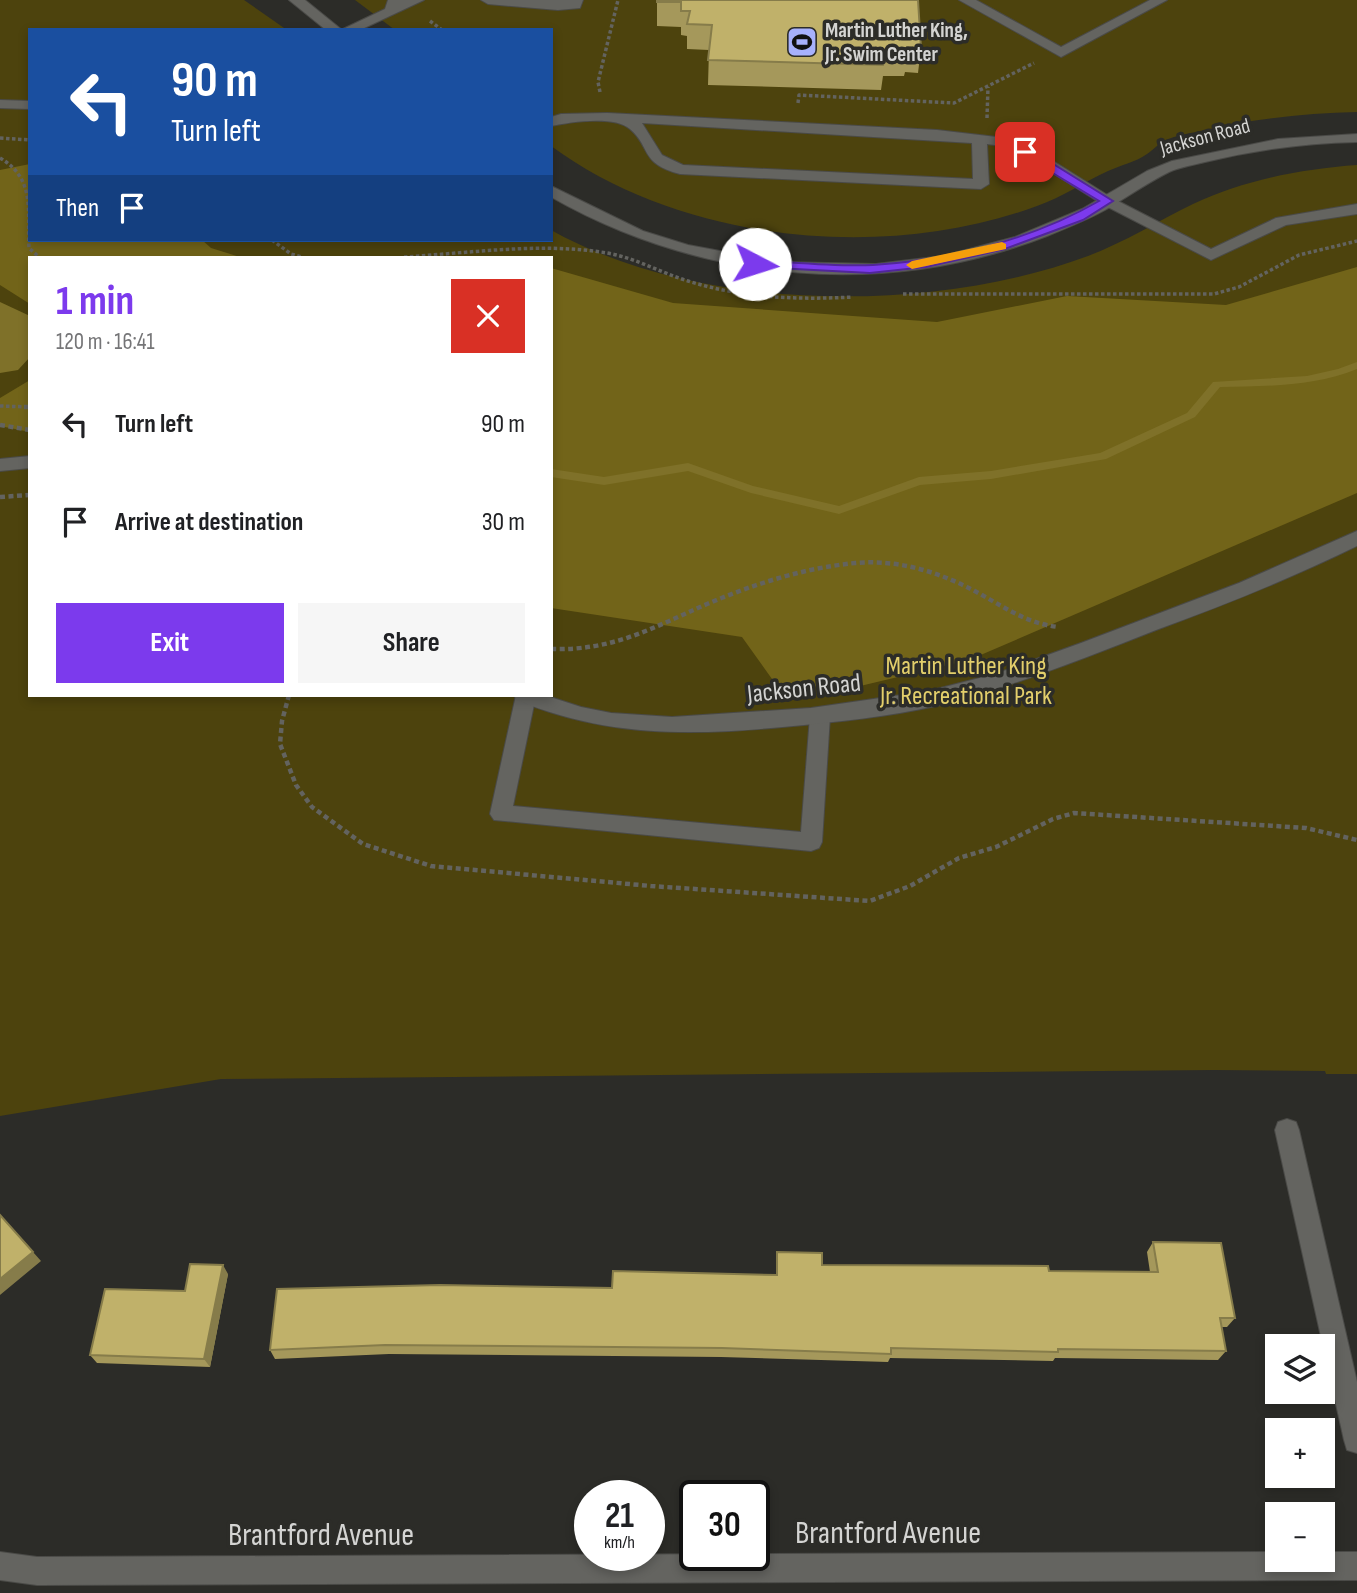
<!DOCTYPE html>
<html lang="en">
<head>
<meta charset="utf-8">
<style>
	body { margin:0; font-family:"Sofia Sans Condensed",sans-serif; background:#f6f6f6; color:#202124; height:100vh; display:flex; flex-direction:column; font-size:26px; white-space:nowrap }
	* { box-sizing:border-box; margin:0 }
	p { font-size:23px; color:#757577 }
	.icon { flex:none; width:38px; height:38px; fill:none; stroke:currentColor; stroke-width:2; stroke-linecap:round; stroke-linejoin:round }
	.map { position:relative; flex:1; overflow:hidden }
	.sheet { position:absolute; left:28px; top:256px; width:525px; height:441px; display:flex; flex-direction:column; background:#fff; border-radius:0px; box-shadow:0 4px 10px #0003 }
	.sheet>* { flex:none }
	.top-card { position:absolute; left:28px; top:28px; width:525px; height:214px; border-radius:0px; box-shadow:0 4px 10px #0003; background:#1a4fa0; color:#fff; overflow:hidden }
	.controls { position:absolute; left:1265px; top:1334px; display:grid; gap:14px }
	.controls a { display:grid; place-items:center; width:70px; height:70px; border-radius:0px; background:#fff; box-shadow:0 4px 10px #0003; font-size:35px }
	.speed { position:absolute; left:574px; top:1480px; display:flex; gap:14px; font-size:35px; font-weight:700; text-align:center }
	.speed>* { display:grid; place-content:center; width:91px; height:91px; border-radius:50%; background:#fff; box-shadow:0 4px 10px #0003; line-height:1 }
	.speed small { font-size:18px; font-weight:400 }
	.speed .limit { border:4px solid #111; border-radius:10px; background:#fff; color:#111 }
	.pin { position:absolute; display:grid; place-items:center; width:60px; height:60px; color:#fff; margin:-30px; border-radius:14px; box-shadow:0 4px 10px #0006 }
	.me { position:absolute; width:77px; margin:-38px; rotate:95deg; stroke-linejoin:round; filter:drop-shadow(0 0 5px #0008) }
	.turn { display:flex; align-items:center; gap:24px; height:147px; padding:0 28px; font-size:32px }
	.turn .icon { width:91px; height:91px; stroke-width:2.5 }
	.turn b { display:block; font-size:49px; line-height:60px }
	.then { display:flex; align-items:center; height:66px; padding:0 28px; background:#0003; gap:14px; font-size:26px }
	.round { display:grid; place-items:center; flex:none; width:74px; height:74px; border-radius:0px; background:#f6f6f6 }
	.overview { display:flex; align-items:center; justify-content:space-between; height:119px; padding:0 28px }
	h1 { font-size:42px; font-weight:700; line-height:52px; color:#7c3aed }
	.action { display:flex; gap:14px; margin-top:auto; padding:14px 28px }
	.action a { flex:1; height:80px; border-radius:0px; background:#7c3aed; color:#fff; font-size:28px; font-weight:700; line-height:80px; text-align:center }
	.action a+a { background:#f6f6f6; color:#202124 }
	ul { padding:0; list-style:none }
	li { display:flex; align-items:center; gap:21px; height:98px; padding:0 28px }
	li div { flex:1 }
	li b { display:block; font-size:26px }
	li em { font-style:normal }
	.map>svg:first-child { display:block }
	.green { fill:#4d430d; fill-rule:evenodd }
	.forest { fill:#726419 }
	.water { fill:#7f7129 }
	.lines { fill:none; stroke-linecap:round; stroke-linejoin:round }
	.stream { fill:#7f7129; fill-rule:evenodd }
	.lane-casing { stroke:#4a4a47; stroke-width:2 }
	.street-casing { stroke:#4a4a47; stroke-width:2 }
	.path-far1 { stroke:#63635f; stroke-width:3.5; stroke-dasharray:3.5 2.5; stroke-linecap:butt }
	.path { stroke:#63635f; stroke-width:4.5; stroke-dasharray:5 3.5; stroke-linecap:butt }
	.lane { fill:#646460; fill-rule:evenodd }
	.street { fill:#646460; fill-rule:evenodd }
	.wall { fill:#a5985b }
	.shaded-wall { fill:#867c4a }
	.building { fill:#c0b16a; stroke:#867c4a; stroke-width:2 }
	.route { fill:#7c3aed; stroke:#51269a; stroke-width:2 }
	.slow { fill:#f59e0b }
	.labels { text-anchor:middle; dominant-baseline:central; stroke-width:7; stroke-linejoin:round; paint-order:stroke }
	.far-poi-label { font-size:21px; font-weight:bold; fill:#d4d4d2; stroke:#2c2c28; text-anchor:start }
	.far-street-label { font-size:21px; fill:#d4d4d2; stroke:#2c2c28 }
	.park-label { font-size:26px; fill:#e3cf6b; stroke:#2c2c28 }
	.street-label { font-size:26px; fill:#d4d4d2; stroke:#2c2c28 }
	.near-street-label { font-size:32px; fill:#d4d4d2; stroke:#2c2c28 }
</style>
</head>
<body>
<div class="map">
<svg width="1357" height="1593" viewBox="0 0 1357 1593">
	<rect width="100%" height="100%" fill="#2c2c28"/>
	<path class="green" d="M0,0H244L287,30H30V240H551V230C699,313 932,314 1088,256C1125,242 1158,221 1193,204C1244,180 1301,169 1357,165V1074H1326L1325,1071L1214,1070L221,1079L0,1116ZM30,257H551V695H30Z
		M355,0H1357V112C1306,113 1255,119 1205,130C1192,133 1175,135 1164,141C1158,144 1153,150 1147,154C1136,162 1121,165 1108,171C1084,182 1063,197 1037,206C885,262 683,243 551,146V30H395Z"/>
	<path class="forest" d="M30,164V240H202L211,248L240,257H30V304L0,285V170Z
		M1357,267V493L969,660L856,687L777,686L742,637L551,608V268L673,303L937,322L1067,296L1226,305Z
		M30,380V432L0,426V398Z"/>
	<path class="water" d="M0,302L30,316V357L18,370L0,373Z"/>
	<g class="lines">
		<path class="stream" d="M1357,362V369C1313,387 1266,386 1220,387L1195,417L1106,459L991,479L920,485L839,514L751,493L688,471L604,485L551,477V469L604,477L688,463L753,486L839,506L919,477L991,471L1100,453L1187,413L1213,382L1307,376L1338,369Z"/>
		<g class="lane-casing">
			<path id="lane" d="M388,0H424L360,30H341L385,9Z
				M481,0H583L580,8L558,10L488,4Z
				M959,0H976L1061,47L1150,0H1167L1061,57Z
				M0,100L30,101V109L0,108Z
				M607,113L937,130L1005,138L1050,159L1112,198L1211,249L1276,218L1357,204V214L1286,225L1211,260L1102,204L1040,165L1002,146L987,144L989,184L981,189L680,174C639,163 652,148 630,129C615,115 570,122 551,126V117L561,114ZM642,123L972,143L973,179L683,165L662,155Z
				M516,695H536L513,806L801,832L810,716L813,710L820,708L827,710L830,716L822,842L819,848L811,851L494,820L490,814Z"/>
		</g>
		<g class="street-casing">
			<path id="street" d="M289,0H305L342,30H326Z
				M1357,134V142C1305,143 1255,150 1205,162C1193,165 1180,167 1169,172C1147,183 1127,197 1105,210C1087,220 1067,228 1047,236C885,299 702,283 551,197V186L643,231L688,245L779,262L876,264L943,256L1015,237L1082,209L1147,171L1172,161L1278,139Z
				M30,456V468L0,471V459Z
				M1357,531V546C1292,578 1224,605 1156,630C1090,656 1024,682 956,701C907,714 855,720 804,725C702,735 613,740 517,700L514,695H544L581,707L611,713L672,717L811,708L929,691L995,674L1081,643L1239,583Z
				M1287,1119L1296,1122L1299,1130L1357,1382V1453L1347,1450L1344,1440L1275,1130L1278,1122Z
				M0,1552L37,1557L1278,1552V1559H1323V1552H1357V1580L37,1585L0,1580Z"/>
		</g>
		<path class="path-far1" d="M430,21L442,30
			M600,92L598,82L618,0
			M798,103L799,95L954,103L1034,63
			M987,118L988,87
			M0,138L30,140
			M0,158C36,179 27,211 29,248L39,257
			M272,240L291,254L302,257
			M404,257C471,253 541,242 607,253C636,258 661,273 688,281C742,298 797,300 853,297
			M903,294H1214L1239,287L1299,255L1357,241
			M0,406L30,407"/>
		<path class="path" d="M24,407H30
			M0,425L30,430
			M0,497L30,495
			M551,649C613,651 652,628 707,604C754,584 804,568 855,563C900,559 943,573 982,595C1007,609 1029,624 1059,627
			M289,695L282,721L280,744L296,785L312,807L363,844L431,866L651,886L870,901L910,886L959,858L996,847L1053,819L1074,813L1306,828L1357,840"/>
		<use href="#lane" class="lane"/>
		<use href="#street" class="street"/>
	</g>
	<path class="wall" d="M918,0L921,48L918,73L905,72L904,76H883L881,90L708,85L709,50L687,49V36L681,35V27L657,26V2Z
		M1153,1242L1235,1318L1227,1327H1221L1226,1351L1218,1360L1055,1358L1053,1361L890,1358L888,1362L721,1357L389,1354L275,1359L270,1350L612,1288L776,1275L777,1252L822,1265L1049,1271L1150,1272L1147,1252Z
		M228,1274L210,1367L97,1363L90,1355L185,1291Z"/>
	<path class="shaded-wall" d="M33,1252L41,1261L0,1295V1279Z
		M223,1265L228,1274L210,1367L204,1359Z"/>
	<path class="building" d="M657,0H918L921,48L907,47V52L886,51L883,65L708,60L712,25L687,24L690,11H681V2H657Z
		M0,1215L33,1252L0,1279Z
		M1153,1242L1221,1243L1235,1318H1220L1226,1351L1058,1349V1352L891,1348V1354L722,1348L385,1345L270,1350L277,1289L440,1285L612,1288L613,1271L777,1275V1252L822,1253V1265L1048,1266L1049,1271L1158,1272Z
		M190,1264L223,1265L204,1359L90,1355L105,1289L185,1291Z"/>
	<path class="route" d="M1021,149H1029L1113,201L1083,220L1005,249L926,267L870,273L755,267L749,264L755,260C793,262 834,267 873,265C950,260 1031,240 1099,201L1021,154Z"/>
	<path class="slow" d="M1002,242L1006,244V249L912,269L906,265L912,261Z"/>
	<defs>
		<g id="stadium-square" transform="scale(1.575)"><rect x="-9" y="-9" width="18" height="18" rx="4" fill="#a7b1fc" stroke="#2c2c28"/><path d="M0-5a6.5 5 0 1 0 0 10a6.5 5 0 1 0 0-10ZM-3.5-1.8h7v3.6h-7Z" fill="#111"/></g>
	</defs>
	<g fill-rule="evenodd">
		<use href="#stadium-square" x="802" y="42"/>
	</g>
	<g class="labels">
		<g class="far-poi-label">
			<text x="825" y="30">Martin Luther King,<tspan x="825" dy="24">Jr. Swim Center</tspan></text>
		</g>
		<g class="far-street-label">
			<text transform="translate(1205 137) rotate(-15)">Jackson Road</text>
		</g>
		<g class="park-label">
			<text x="966" y="666">Martin Luther King<tspan x="966" dy="30">Jr. Recreational Park</tspan></text>
		</g>
		<g class="street-label">
			<text transform="translate(804 689) rotate(-6)">Jackson Road</text>
		</g>
		<g class="near-street-label">
			<text x="888" y="1533">Brantford Avenue</text>
			<text x="321" y="1535">Brantford Avenue</text>
		</g>
	</g>
</svg>
<div class="controls">
<a><svg class="icon" aria-label="layers" viewBox="0 0 24 24"><path d="M12 4l9 5-9 5-9-5zM3 14l9 5 9-5"/></svg></a>
<a>+</a>
<a>−</a>
</div>
<div class="speed"><div>21<small>km/h</small></div><div class="limit">30</div></div>
<div class="pin" style="left:1025px;top:152px;background:#d93025"><svg class="icon" aria-label="arrive" viewBox="0 0 24 24"><path d="M6 21V4h12l-3 4 3 4H6"/></svg></div>
<svg class="me" style="left:755px;top:264px" viewBox="-20 -20 40 40"><circle r="19" fill="#fff"/><path d="M0-13L10 11 0 6-10 11z" fill="#7c3aed"/></svg>
<div class="top-card">
<div class="turn"><svg class="icon" aria-label="left" viewBox="0 0 24 24"><path d="M17 20v-9H6M10 6l-5 5 5 5"/></svg><div><b>90 m</b>Turn left</div></div>
<div class="then">Then<svg class="icon" aria-label="arrive" viewBox="0 0 24 24"><path d="M6 21V4h12l-3 4 3 4H6"/></svg></div>
</div>
<section class="sheet">
<div class="overview"><div><h1>1 min</h1><p>120 m · 16:41</p></div><a class="round" style="background:#d93025;color:#fff"><svg class="icon" aria-label="close" viewBox="0 0 24 24"><path d="M6 6l12 12M18 6L6 18"/></svg></a></div>
<ul>
<li><svg class="icon" aria-label="left" viewBox="0 0 24 24"><path d="M17 20v-9H6M10 6l-5 5 5 5"/></svg><div><b>Turn left</b></div><em>90 m</em></li>
<li><svg class="icon" aria-label="arrive" viewBox="0 0 24 24"><path d="M6 21V4h12l-3 4 3 4H6"/></svg><div><b>Arrive at destination</b></div><em>30 m</em></li>
</ul>
<div class="action"><a>Exit</a><a>Share</a></div>
</section>
</div>
</body>
</html>
